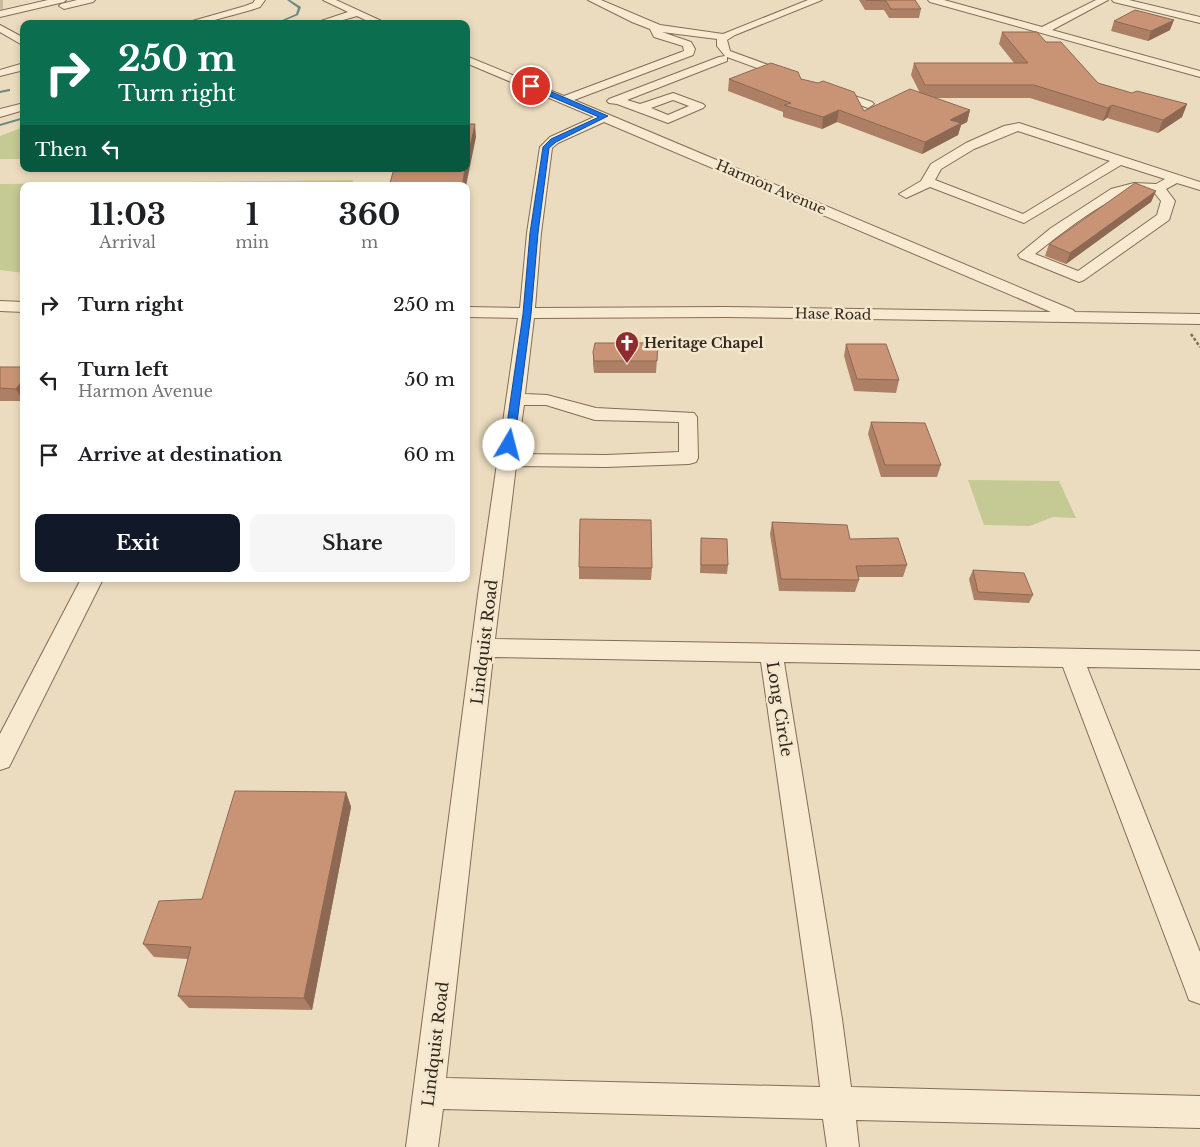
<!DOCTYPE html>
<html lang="en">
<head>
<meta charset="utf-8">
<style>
	body { margin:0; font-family:"Libre Baskerville",serif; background:#f6f6f6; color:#202124; height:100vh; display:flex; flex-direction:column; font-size:19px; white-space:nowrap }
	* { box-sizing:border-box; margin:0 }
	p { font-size:16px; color:#757577 }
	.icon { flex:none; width:28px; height:28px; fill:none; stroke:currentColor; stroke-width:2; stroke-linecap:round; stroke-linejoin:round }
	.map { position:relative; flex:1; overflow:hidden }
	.side { position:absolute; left:20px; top:182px; width:450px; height:400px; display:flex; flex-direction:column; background:#fff; border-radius:10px; box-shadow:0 2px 8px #0003 }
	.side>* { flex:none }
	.banner { position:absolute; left:20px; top:20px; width:450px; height:152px; border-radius:10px; box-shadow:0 2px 8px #0003; background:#0b6e4f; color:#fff; overflow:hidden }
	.pin { position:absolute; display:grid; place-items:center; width:42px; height:42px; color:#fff; margin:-21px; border:2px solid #fff; border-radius:50%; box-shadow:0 1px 5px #0007 }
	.me { position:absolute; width:55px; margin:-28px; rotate:8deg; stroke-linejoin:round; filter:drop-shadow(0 0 4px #0008) }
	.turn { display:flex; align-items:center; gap:18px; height:105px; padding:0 15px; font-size:22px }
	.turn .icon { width:65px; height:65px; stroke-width:2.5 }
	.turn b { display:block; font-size:35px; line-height:42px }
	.then { display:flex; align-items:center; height:48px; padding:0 15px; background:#0003; gap:10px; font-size:19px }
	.eta { display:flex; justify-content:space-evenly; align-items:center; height:85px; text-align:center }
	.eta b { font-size:30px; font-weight:800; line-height:35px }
	.primary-button { display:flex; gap:10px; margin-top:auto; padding:10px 15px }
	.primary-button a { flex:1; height:58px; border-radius:10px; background:#111827; color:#fff; font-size:20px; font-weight:800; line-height:58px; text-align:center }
	.primary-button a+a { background:#f6f6f6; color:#202124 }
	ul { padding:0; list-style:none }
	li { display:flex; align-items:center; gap:15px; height:75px; padding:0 15px }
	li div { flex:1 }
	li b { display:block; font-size:19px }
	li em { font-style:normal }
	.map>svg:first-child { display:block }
	.green { fill:#c5c993 }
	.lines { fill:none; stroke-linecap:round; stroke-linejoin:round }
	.stream { fill:#6a8a81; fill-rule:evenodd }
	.minor-tunnel { stroke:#c7b89e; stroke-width:11; stroke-dasharray:11 5.5; stroke-linecap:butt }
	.minor-casing { stroke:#836d58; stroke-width:2 }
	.path { stroke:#836d58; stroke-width:2.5; stroke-dasharray:3 2; stroke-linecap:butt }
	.minor { fill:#f7ead1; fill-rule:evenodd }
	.wall { fill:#ad7f65 }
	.shaded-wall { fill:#8d6853 }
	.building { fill:#c99476; stroke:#8d6853 }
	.route { fill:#1a73e8; stroke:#114b97 }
	.labels { text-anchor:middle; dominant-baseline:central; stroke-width:5; stroke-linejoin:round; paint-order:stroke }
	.far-street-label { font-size:14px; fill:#33261c; stroke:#f3e7ce }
	.far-poi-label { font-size:14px; font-weight:bold; fill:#33261c; stroke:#f3e7ce; text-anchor:start }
	.street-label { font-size:16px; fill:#33261c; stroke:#f3e7ce }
</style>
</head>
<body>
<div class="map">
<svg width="1200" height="1147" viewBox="0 0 1200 1147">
	<rect width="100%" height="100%" fill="#ecdcbf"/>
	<path class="green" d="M24,127V159H0V136Z
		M353,180L351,186H178L181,182Z
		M122,183L119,186H24V273L0,270V184Z
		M968,480L1059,481L1076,518L1053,517L1030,526L984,525Z"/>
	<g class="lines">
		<path class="stream" d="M287,0H290L301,7L298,15L277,24H273L296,14L298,8Z
			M361,22L362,24H358Z
			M9,89H10V91L0,93V91Z
			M24,117V119L0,126V124Z"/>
		<path class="minor-tunnel" d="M0,4H3"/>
		<g class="minor-casing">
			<path id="minor" d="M48,0H66L64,2L0,17V11Z
				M77,0H95L93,2L64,9L59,6L61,4Z
				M255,0H265L260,7L251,10L200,24H182L245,6L253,3Z
				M323,0H336L388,24H374L357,16L329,24H312L348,12Z
				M588,0H601L660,25L723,34L808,0H822L735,35L727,40L730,51L793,74L795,76L793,78H785L727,57V61L627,100L640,104L673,93L703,104L705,106L703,108L668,123L617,104L609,103L607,101L609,99L719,57L725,56L717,46V39L662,32L691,42L695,49L693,55L574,100L1073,310L1075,312L1200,314V324L725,317L534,318L525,394L547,395L596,408L694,413L697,417L698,458L696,462L689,464L606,467L516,466L495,639L1200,651V669L1087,667L1200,952V1004L1189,1000L1185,989L1063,667L784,662L842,1019L851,1087L1200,1096V1128L856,1120L859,1147H827L823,1119L443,1109L438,1147H406L478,595L518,318L466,317V307L520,308L527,233L540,147L550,137L594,117L466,63V56L564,96L684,51L683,46L654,37L650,29L632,22ZM673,100L689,106L668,115L651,108ZM604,122L1051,312L725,307L535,308L541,233L552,148L558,143ZM524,405H546L595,420L679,422V452L606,455L517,454ZM493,657L761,662L812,1019L820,1087L446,1078Z
				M928,0H944L1042,27L1096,0H1108L1052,30L1200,71V77L930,2Z
				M1112,0H1129L1200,17V23L1114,2Z
				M0,25L24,38V46L0,32Z
				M24,63V70L0,76V70Z
				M832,88L872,102L874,104L868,108L828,93L826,91L828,89Z
				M24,103V110L0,117V109Z
				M1019,123L1200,182V190L1177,183L1166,189L1175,201L1169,220L1084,280L1079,282L1020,258L1018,255L1051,228L1111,189L1134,183L1156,184L1165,179L1121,165L1024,223L930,187L906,198L899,194L921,181L931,164L966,143L1004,126ZM1018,131L1110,161L1023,214L935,180L941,169L974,149ZM1134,191L1154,192L1161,201L1157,215L1078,271L1035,254C1062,233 1103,200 1134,191Z
				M0,301L24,302V312L0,311Z
				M81,579H103L9,767L0,770V734Z"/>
		</g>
		<path class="path" d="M1191,334L1200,347"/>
		<use href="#minor" class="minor"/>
	</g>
	<path class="wall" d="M859,0H915L921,9L919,18H889L884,10H865Z
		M1114,21L1170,30L1148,41L1111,31Z
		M1002,32L1046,42L1098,83L1132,93L1187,104L1182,117L1158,133L1107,118L1103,121L1030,98H934L970,110L967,122L961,125L958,135L922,154L837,122L822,129L783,117V112L728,91L729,79H801L864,111L920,93L911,75L914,63H1014L999,44Z
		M1156,191L1151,202L1066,264L1045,256L1049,244Z
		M658,343L656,373H594L593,364V352Z
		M846,344L899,380L896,393L854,391L844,356Z
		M0,367H24V399L23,401H0Z
		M871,422L941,465L937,477H881L868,434Z
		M772,522L850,539L907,565L903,577H858L859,580L855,592L779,591L770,534Z
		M701,538L728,565L727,574L700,573Z
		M579,567L652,568L651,580L579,579Z
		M973,570L1033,595L1029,603L974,600L969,579Z
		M346,792L351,807L312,1010L189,1008L178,996L188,959L154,957L143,944L202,899Z"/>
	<path class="shaded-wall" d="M1174,20L1170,30L1148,41L1151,31Z
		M1187,104L1182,117L1158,133L1163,120Z
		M1112,105L1107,118L1103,121L1108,108Z
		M839,110L837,122L822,129L823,117Z
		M970,110L967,122L961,125L958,135L922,154L925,142L950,120Z
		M475,124L476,137L466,186H462L465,169H466V165Z
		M1156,191L1151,202L1066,264L1070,253Z
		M24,378V399L23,401L16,389Z
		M346,792L351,807L312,1010L304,998Z"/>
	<path class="building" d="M866,0H915L921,9H891L886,1Z
		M1135,10L1174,20L1151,31L1114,21Z
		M1002,32H1037L1046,42H1061L1098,83L1132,93L1137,91L1187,104L1163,120L1112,105L1108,108L1034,85H925L914,63H1028Z
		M771,63L798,72L801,79L818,83L823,81L854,92L864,111L910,89L970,110L950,120L961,123L925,142L839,110L823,117L784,105L791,103L729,79Z
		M466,124H475L466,165Z
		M394,169H465L462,186H389Z
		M1135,183L1156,191L1070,253L1049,244Z
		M595,343H658L657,361H594L593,352Z
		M846,344H886L899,380L857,379Z
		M0,367H24V378L16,389L0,388Z
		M871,422L925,423L941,465H885Z
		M580,519L651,520L652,568L579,567Z
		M772,522L847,525L850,539L898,538L907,565L856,566L859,580L781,579Z
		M701,538L727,539L728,565H701Z
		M973,570L1024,573L1033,595L978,592Z
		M235,791L346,792L304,998L178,996L191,947L143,944L159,901L202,899Z"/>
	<path class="route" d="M528,84H533L608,116L556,142L549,148L538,233L531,314L514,445L509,448L504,445L523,314L530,233L543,147L551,139L599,117L528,87Z"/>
	<defs>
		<g id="church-pin" transform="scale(1.25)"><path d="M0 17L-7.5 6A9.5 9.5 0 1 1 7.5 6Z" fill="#902b30" stroke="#f3e7ce"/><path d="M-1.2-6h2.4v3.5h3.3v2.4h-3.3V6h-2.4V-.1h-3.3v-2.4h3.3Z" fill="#fff"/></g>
	</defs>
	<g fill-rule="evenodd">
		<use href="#church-pin" x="627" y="343"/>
	</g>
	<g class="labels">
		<g class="far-street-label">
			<text transform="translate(771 187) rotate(23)">Harmon Avenue</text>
			<text transform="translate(833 314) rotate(1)">Hase Road</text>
		</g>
		<g class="far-poi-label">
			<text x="644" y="343">Heritage Chapel</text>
		</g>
		<g class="street-label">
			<text transform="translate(484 642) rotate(-83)">Lindquist Road</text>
			<text transform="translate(780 709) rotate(81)">Long Circle</text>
			<text transform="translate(435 1044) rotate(-83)">Lindquist Road</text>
		</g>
	</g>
</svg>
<div class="pin" style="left:531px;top:86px;background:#d93025"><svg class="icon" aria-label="arrive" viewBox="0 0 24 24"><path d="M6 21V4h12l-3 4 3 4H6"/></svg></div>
<svg class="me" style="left:509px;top:445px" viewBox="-20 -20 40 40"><circle r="19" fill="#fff"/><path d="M0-13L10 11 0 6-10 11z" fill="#1a73e8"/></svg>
<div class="banner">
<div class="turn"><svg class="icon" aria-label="right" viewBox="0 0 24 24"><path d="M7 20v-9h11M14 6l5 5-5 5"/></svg><div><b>250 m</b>Turn right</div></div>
<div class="then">Then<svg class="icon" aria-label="left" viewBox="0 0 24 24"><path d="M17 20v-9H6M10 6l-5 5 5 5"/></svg></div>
</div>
<section class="side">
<div class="eta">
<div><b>11:03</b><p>Arrival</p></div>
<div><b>1</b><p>min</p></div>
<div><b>360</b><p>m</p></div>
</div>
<ul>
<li><svg class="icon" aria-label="right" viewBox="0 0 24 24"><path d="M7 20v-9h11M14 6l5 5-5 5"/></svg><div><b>Turn right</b></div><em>250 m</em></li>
<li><svg class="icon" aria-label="left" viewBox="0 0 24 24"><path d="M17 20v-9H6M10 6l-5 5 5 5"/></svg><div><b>Turn left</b><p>Harmon Avenue</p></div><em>50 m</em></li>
<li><svg class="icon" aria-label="arrive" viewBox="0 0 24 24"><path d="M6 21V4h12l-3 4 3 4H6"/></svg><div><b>Arrive at destination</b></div><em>60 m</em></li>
</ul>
<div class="primary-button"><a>Exit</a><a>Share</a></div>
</section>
</div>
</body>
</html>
